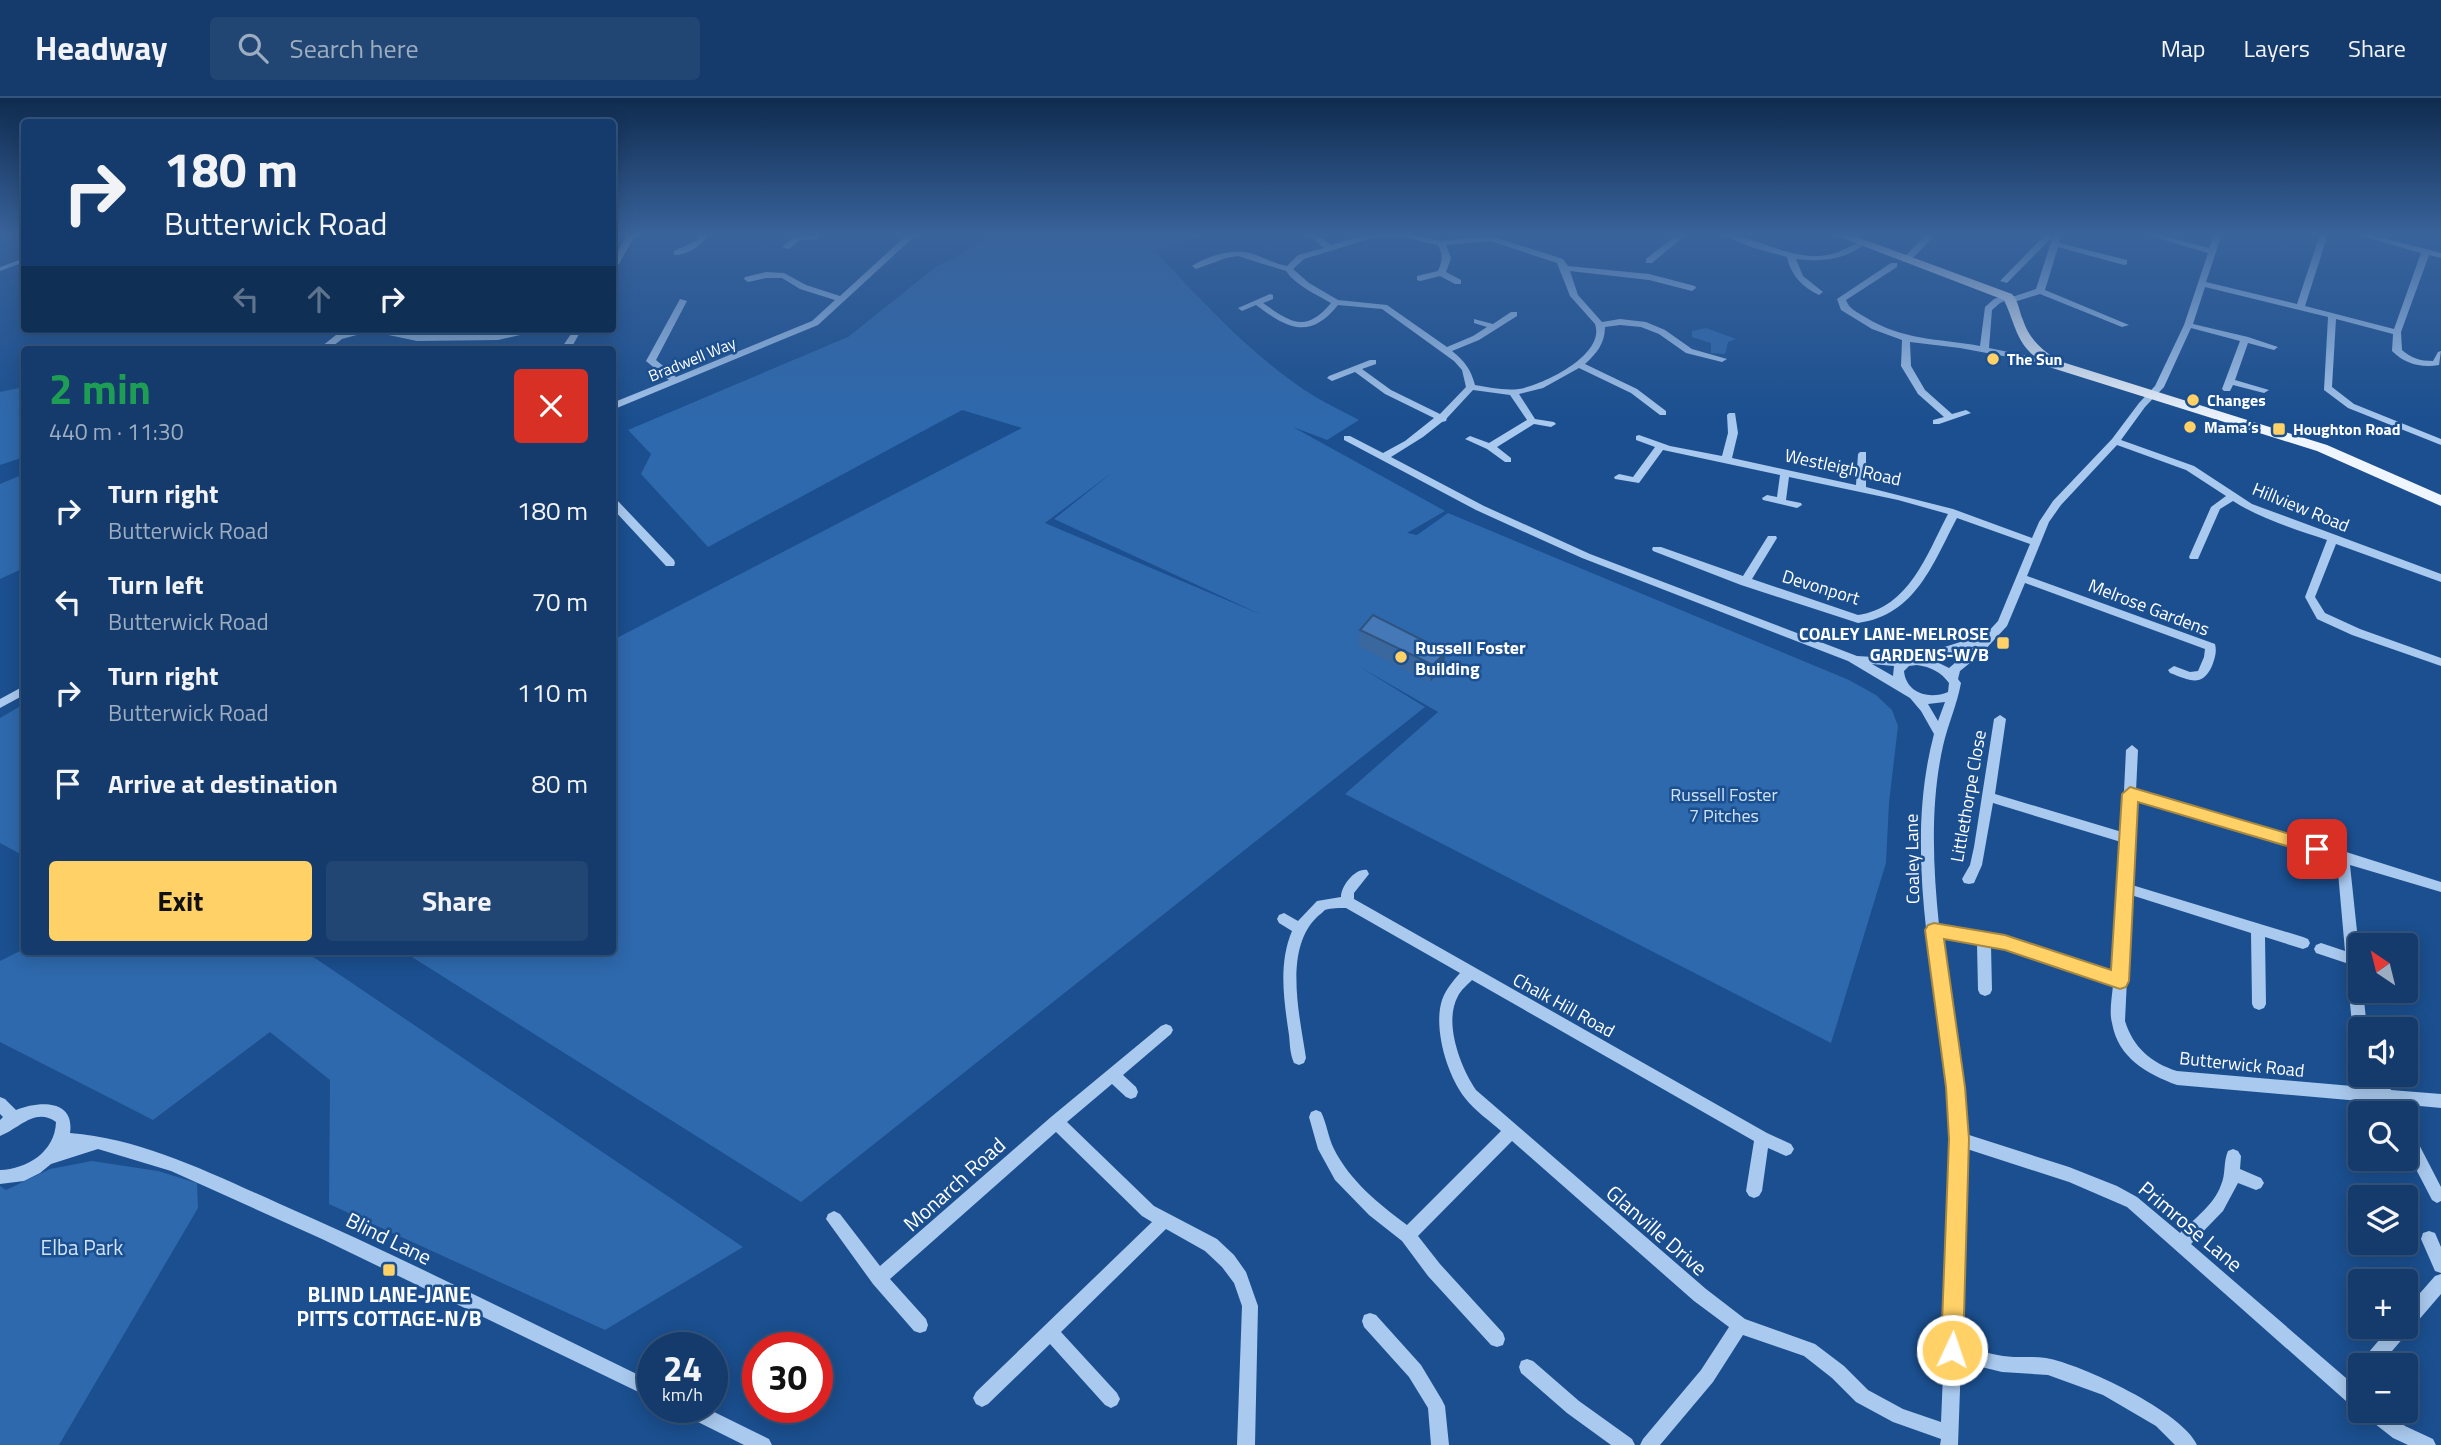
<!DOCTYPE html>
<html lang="en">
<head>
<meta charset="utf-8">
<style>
	body { margin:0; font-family:"Titillium Web",sans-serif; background:#214673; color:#f1f3f6; height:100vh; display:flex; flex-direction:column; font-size:26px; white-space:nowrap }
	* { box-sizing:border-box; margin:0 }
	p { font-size:23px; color:#9dadc1 }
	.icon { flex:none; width:38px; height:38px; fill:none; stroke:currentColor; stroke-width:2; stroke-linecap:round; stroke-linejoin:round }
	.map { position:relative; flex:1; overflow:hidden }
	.drawer { position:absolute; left:21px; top:248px; width:595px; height:609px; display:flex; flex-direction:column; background:#143b6b; border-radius:7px; box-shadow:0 4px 18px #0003,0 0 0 2px #33557e }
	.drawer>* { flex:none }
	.banner { position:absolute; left:21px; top:21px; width:595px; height:214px; border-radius:7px; box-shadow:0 4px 18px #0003,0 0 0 2px #33557e; background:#143b6b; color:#f1f3f6; overflow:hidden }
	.needle { width:46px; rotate:325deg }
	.controls { position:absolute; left:2348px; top:835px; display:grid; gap:14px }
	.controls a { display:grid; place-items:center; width:70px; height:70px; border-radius:7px; background:#143b6b; box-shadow:0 4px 18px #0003,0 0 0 2px #33557e; font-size:35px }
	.speed { position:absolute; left:637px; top:1234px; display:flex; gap:14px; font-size:35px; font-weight:700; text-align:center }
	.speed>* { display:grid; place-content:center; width:91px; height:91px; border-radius:50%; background:#143b6b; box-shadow:0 4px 18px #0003,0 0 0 2px #33557e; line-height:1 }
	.speed small { font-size:18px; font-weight:400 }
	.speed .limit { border:10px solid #d22; background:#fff; color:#111 }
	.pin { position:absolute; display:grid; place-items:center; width:60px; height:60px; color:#fff; margin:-30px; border-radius:14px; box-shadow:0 4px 10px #0006 }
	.me { position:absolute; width:77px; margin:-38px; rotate:3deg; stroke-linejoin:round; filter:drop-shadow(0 0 5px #0008) }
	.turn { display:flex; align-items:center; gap:24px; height:147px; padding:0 28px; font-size:32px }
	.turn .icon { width:91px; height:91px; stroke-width:2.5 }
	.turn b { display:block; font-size:49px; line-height:60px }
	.lanes { display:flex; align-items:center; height:66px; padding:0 28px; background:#0003; justify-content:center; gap:35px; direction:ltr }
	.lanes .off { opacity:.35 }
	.round { display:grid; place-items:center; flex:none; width:74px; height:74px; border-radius:7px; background:#214673 }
	.headline { display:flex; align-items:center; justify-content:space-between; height:119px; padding:0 28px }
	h1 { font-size:42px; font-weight:700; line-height:52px; color:#1e9e55 }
	.cta { display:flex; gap:14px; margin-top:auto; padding:14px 28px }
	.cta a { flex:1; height:80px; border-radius:7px; background:#ffd166; color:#111; font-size:28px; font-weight:700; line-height:80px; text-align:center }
	.cta a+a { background:#214673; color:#f1f3f6 }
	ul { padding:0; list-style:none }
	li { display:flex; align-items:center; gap:21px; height:91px; padding:0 28px }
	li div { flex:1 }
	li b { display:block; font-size:26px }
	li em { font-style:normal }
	header { display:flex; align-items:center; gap:42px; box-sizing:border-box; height:98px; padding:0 35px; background:#143b6b; border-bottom:2px solid #33557e }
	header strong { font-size:33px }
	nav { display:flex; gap:38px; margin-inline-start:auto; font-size:24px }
	.search { width:490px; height:63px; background:#214673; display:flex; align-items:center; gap:18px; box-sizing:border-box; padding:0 24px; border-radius:7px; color:#9dadc1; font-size:26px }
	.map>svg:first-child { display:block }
	.green { fill:#2e69ad; fill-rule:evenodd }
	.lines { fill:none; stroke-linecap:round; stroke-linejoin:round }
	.stream { stroke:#9cc4f0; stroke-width:3.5 }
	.minor { fill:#a9c9ee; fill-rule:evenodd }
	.major { fill:#f0f6ff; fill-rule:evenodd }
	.wall { fill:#3a679d }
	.shaded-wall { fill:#305480 }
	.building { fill:#4478b7; stroke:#305480; stroke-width:2 }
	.route { fill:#ffd166; stroke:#a68842; stroke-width:2 }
	.poi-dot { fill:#ffd166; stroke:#1b4f8f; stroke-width:2.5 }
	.labels { text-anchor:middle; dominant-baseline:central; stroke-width:5; stroke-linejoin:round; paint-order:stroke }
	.far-street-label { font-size:16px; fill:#fff; stroke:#1b4f8f }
	.far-poi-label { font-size:16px; font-weight:bold; fill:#fff; stroke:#1b4f8f; text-anchor:start }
	.street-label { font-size:18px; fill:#fff; stroke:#1b4f8f }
	.poi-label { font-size:18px; font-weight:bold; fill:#fff; stroke:#1b4f8f; text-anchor:end }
	.park-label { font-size:18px; fill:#cfe3fa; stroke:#1b4f8f }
	.near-street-label { font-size:21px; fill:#fff; stroke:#1b4f8f }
	.near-park-label { font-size:21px; fill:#cfe3fa; stroke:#1b4f8f }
	.near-poi-label { font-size:21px; font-weight:bold; fill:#fff; stroke:#1b4f8f }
</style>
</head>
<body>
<header>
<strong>Headway</strong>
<div class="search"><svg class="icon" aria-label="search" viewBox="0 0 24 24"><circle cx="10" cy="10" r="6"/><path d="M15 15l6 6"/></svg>Search here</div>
<nav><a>Map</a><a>Layers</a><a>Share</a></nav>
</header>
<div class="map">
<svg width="2441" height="1347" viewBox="0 0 2441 1347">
	<rect width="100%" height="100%" fill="#1b4f8f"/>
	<path class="green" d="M991,136H1208L1154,152C1200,201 1247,253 1303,291C1320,303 1341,312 1359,322L1327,342L1293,329L1445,413L1407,435L1417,437L1448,415L1849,582L1876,597L1892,612L1898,628L1889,705L1886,765L1831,945L1345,696L1438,614L1360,569L1425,609L801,1104L404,854H612L613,542L1022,330L962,312L708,449L641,376L651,356L628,332L848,239L937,168L988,142ZM1113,374L1054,421L1262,517L1045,425Z
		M1706,230L1736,241L1728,244L1725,256L1711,255V245L1692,239V233Z
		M24,289V359L0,367V294Z
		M24,376V470L0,481V386Z
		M24,606V758L0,745V620Z
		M24,851V854H306L743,1149L605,1232L329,1106L330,982L270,934L153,1022L0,944V863Z
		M92,1063L158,1073L197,1085L198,1110L59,1347H0V1088L6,1092L50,1071Z"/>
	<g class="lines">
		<path class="stream" d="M0,171L24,162"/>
		<path class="minor" d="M628,136H636L616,171L612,173V163Z
			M701,136H709C701,148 688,157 674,157V153L696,143Z
			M908,136H917L818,227L612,312V305L669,282L646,263L680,201L687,203L656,262L676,279L812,223L835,202L800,191L782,180H766L748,184L744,181L745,179L766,174L784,175L806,187L840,198Z
			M1308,136H1317L1331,147L1369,136H1411L1440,143L1491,138L1563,161L1568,168L1649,176L1695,188L1696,190L1692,193L1649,182L1570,173L1578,197L1602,224L1620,221L1646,224L1665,232L1692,251L1727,261L1722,264L1686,255L1659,236L1641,229L1620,227L1605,229C1605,245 1597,255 1585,266L1637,291L1666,313V317H1660L1631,295L1579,270L1543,290L1519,296L1535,321L1554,324L1556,326L1551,329L1534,326L1497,349L1511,360V364H1505L1487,351L1465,341L1470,338L1489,345L1527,322L1510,297L1473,292L1447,320L1446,323L1442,324L1423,339L1391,359L1484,408L1590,456L1857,558L1906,561L1986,536L1998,523L2030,446L1957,420C1933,465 1916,517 1858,525L1741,487L1653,453L1652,451L1653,449H1661L1743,478L1768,438H1776L1777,440L1752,481L1858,517C1909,510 1927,456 1948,416L1898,402L1789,379L1786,402L1801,405L1802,407L1797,410L1763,402L1762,400L1767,397L1777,399L1780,377L1663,352L1639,385L1615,381L1614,379L1619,376L1633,379L1655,349L1636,342V338L1639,337L1670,348L1722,358L1728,335L1727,317L1729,315H1735L1738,335L1732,360L1856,387L1858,356L1860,354H1866V389L1953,411L2032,440L2039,424L2053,403L2112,341L2139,305L2155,288L2184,227L2208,155L2143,136H2156L2209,150L2214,136H2222L2206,184L2297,206L2320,136H2328L2305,208L2394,231L2421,155L2354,136H2368L2441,155V160L2429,157L2401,234L2402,252C2411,260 2420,263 2433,263L2438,254L2441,253L2439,267C2421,270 2405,266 2392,253L2393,236L2336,221L2332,289L2354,306L2441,341V347L2348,310L2324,292L2328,219L2205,189L2193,226L2248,239L2278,249L2274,252L2248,245L2235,282L2269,292L2264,295L2233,287L2230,293H2224L2222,291L2240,243L2191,230L2164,289L2145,309L2121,342L2194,368L2252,406L2441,476V484L2336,446L2315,499L2325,515L2360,531L2441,560V568L2352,537L2317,521L2305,499L2327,442C2295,431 2261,421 2233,403L2220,411L2198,461H2190L2189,459L2211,409L2226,398L2186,372L2117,347L2061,407L2049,424L2027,478L2215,546C2217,554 2215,560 2212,568C2202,590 2189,582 2170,575L2168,572L2174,568L2190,574L2198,573L2204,559L2205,551L2025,485L2007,528L1981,556L1960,573L1958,581L1961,585C1957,607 1948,626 1943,648C1930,706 1933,769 1939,827L2005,839L2114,875L2121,744L1993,705L1982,767L1974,785L1969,786L1964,785L1962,781L1970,767L1974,749L1994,621L2000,617L2006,621L1995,696L2122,734L2126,652L2132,647L2138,652L2136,693L2340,754L2343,753L2441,784V794L2350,767L2361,871V892H2363L2367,931H2361V952L2356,951L2354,946L2346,865L2316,855L2314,851L2316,847L2321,845L2345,853L2337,763L2136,703L2132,787L2303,839L2308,841L2310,845L2308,849L2303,851L2265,839L2266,906L2264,910L2259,912L2254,910L2252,906L2251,835L2131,797L2125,923C2133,949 2151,965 2177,973L2375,990L2368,976H2383L2391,992L2441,996V1010L2399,1006L2403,1015H2388L2383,1005L2177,987C2147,976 2118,960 2112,925C2109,914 2112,899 2113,887L2005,851L1991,848L1992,892L1990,896L1985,898L1980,896L1978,892L1977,846L1940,839L1960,968L1966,1036L2069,1069L2117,1088L2137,1099L2180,1135C2194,1121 2214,1107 2221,1087C2226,1076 2223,1064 2228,1053L2233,1051L2238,1053L2241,1058L2240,1071L2261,1080L2264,1085L2261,1090L2256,1092L2238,1085L2223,1113L2191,1146L2346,1280L2355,1270L2361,1268V1289L2359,1292L2361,1293V1312H2385L2405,1328L2433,1341L2436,1347H2408L2393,1340L2365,1318L2363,1313L2361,1314L2355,1311L2127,1109L2069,1084L1967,1051V1117L1962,1247C1975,1251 1989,1256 2003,1258C2017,1260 2032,1258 2046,1260C2081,1266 2183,1314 2197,1347H2175L2156,1328L2103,1297L2048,1277L2002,1274L1961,1264L1958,1347H1940L1941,1341L1893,1324L1856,1304L1832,1280L1804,1258L1743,1237L1713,1284L1660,1347H1640L1643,1341L1701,1272L1729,1229L1694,1203L1512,1043L1418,1138L1440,1166L1503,1235L1505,1241L1503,1247L1497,1249L1491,1247L1428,1178L1402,1143L1369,1117L1335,1082L1318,1051L1309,1019L1311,1014L1316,1012L1321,1014C1327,1026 1328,1039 1334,1051C1350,1083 1379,1106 1407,1127L1501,1033C1490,1023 1475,1013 1465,1000C1447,977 1433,930 1442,902C1446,891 1453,883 1460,875L1346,810C1340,810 1331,810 1325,812C1324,813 1317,819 1317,819C1283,852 1300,919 1306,960L1304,965L1299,967L1294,965C1290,956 1290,947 1289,937C1284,903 1278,866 1292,833L1279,825L1277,821L1279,817L1284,815L1298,823L1317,803L1341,799C1341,788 1355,770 1367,772L1369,776L1354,795V801L1767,1035L1791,1046L1794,1051L1791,1056L1786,1058L1768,1050L1762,1093L1759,1098L1754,1100L1749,1098L1746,1093L1754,1043L1472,882C1467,887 1461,892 1458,898C1443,925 1461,970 1476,992L1706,1191L1745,1221L1815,1246L1844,1268L1868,1292L1903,1311L1941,1324C1944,1229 1956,1133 1951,1037C1944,905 1899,768 1934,636L1921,613L1910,600L1848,563L1582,460L1476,412L1344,342V338H1350L1383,355L1405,343L1434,320L1385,296L1355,274L1332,283L1327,280L1329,278L1370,262H1376V266L1362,271L1391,292L1440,316L1466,289L1462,272L1454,263L1382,211L1338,207C1310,242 1288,231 1256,207L1242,213L1238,210L1270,196L1273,197V201L1263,205C1291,225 1306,235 1331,205C1316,196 1296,188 1286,173L1238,158L1226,160L1196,171L1192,168C1209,157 1236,149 1256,157C1267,161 1275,166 1287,168L1298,157L1324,150ZM1388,138L1404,139L1437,147C1444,155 1442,164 1438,173L1417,178V182L1420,183L1440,178L1455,186H1461V182L1446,174L1451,160L1446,147L1490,143L1557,165L1570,198L1595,226C1606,257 1543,287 1519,291C1504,293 1489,289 1475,287C1471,272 1465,263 1452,253L1479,242L1517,218V214H1511L1493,226L1474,221V225L1487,229L1473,238L1447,249L1387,207L1338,202L1309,185L1293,171L1304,161L1372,140ZM1975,548L1949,570L1933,562ZM1872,566L1894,568L1893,578ZM1917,567C1931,569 1941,574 1949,585L1948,594C1929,602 1906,595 1904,573L1909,568ZM1945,604L1938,623L1928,606Z
			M1678,136H1687L1652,165H1646V161Z
			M1719,136C1757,136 1791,166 1832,156C1843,153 1852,147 1862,143L1866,145C1846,162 1821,164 1796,161L1803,178L1823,194L1819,197C1802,189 1791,177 1787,159L1754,150Z
			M1927,136H1936L1909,164H1903V160Z
			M2046,136H2062L2059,145L2127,162V166L2124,167L2058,149L2045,192L2129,227L2122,229L2040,196L2011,205L2007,202L2000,205L1992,212L1989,250L2057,264V268L1960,250L1910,244L1911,268L1925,292L1952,316L1966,312L1971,315L1939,326H1933V322L1944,319L1918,296L1901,268L1902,242L1872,231L1841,212L1837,201L1891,165H1897V169L1846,202C1849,211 1857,214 1865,219C1904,243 1937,240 1980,248L1985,209L1994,201L2005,197L2012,199L2036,191L2053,138L2007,185L2000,183Z
			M818,137V141L800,142L789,151L782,149L795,138Z
			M358,231H387L417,237L498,236L522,231H582L570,252H560L571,236L529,235L498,242L417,243L379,235H364L342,241L328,252H317L336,237Z
			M612,400L616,401L674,462L675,465L674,468H666L612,410Z
			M24,588V597L0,610V601Z
			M1166,926L1171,928L1173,932L1171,936L1123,977L1136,989L1138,994L1136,999L1131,1001L1126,999L1112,986L1067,1024L1154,1108L1217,1141L1234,1157L1246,1174L1258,1208L1255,1347H1237L1242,1208L1234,1185L1222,1169L1205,1153L1166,1131L1061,1234L1117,1295L1120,1301L1117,1307L1111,1310L1105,1307L1050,1246L988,1306L982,1309L976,1306L973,1300L976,1294L1152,1124L1142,1118L1056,1034L890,1181L926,1221L928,1227L926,1233L920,1235L914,1233L873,1186L826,1121L828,1116L834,1113L840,1116L880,1168L1051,1019L1161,928Z
			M0,999L5,1001L16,1012C39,1003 75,1001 70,1035C144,1041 212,1076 280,1106C406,1161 529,1224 653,1284V1301L322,1141L171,1073L98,1051L51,1066L40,1075L24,1083L0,1086V1072C27,1071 55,1054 56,1024C35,1009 19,1031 0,1038V1022L3,1019L0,1016Z
			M2406,1029L2411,1031L2441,1089V1103L2437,1105L2432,1102L2406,1052Z
			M2429,1133L2435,1135L2441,1149V1175L2435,1173L2421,1141L2423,1135Z
			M2441,1176V1196L2380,1267H2361L2363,1261L2391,1228H2406V1211L2435,1178Z
			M1370,1215L1376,1217L1421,1267L1442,1302L1445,1308L1449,1347H1431L1428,1310L1409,1279L1364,1229L1362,1223L1364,1217Z
			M1527,1261L1533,1263L1579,1303L1632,1341L1635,1347H1611L1567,1315L1521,1275L1519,1269L1521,1263Z
			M677,1309H704L769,1341L772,1347H744L680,1315Z"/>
		<path class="major" d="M1832,136H1849L2012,196C2019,204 2019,213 2023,222C2029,241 2042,252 2059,263L2327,347L2441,397V408L2317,353L2049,269C2015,247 2019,235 2004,202Z"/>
	</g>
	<path class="wall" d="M1360,532L1446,554L1443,570L1430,584L1358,548Z"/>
	<path class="shaded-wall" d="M1446,554L1443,570L1430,584L1433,567Z"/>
	<path class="building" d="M1373,517L1446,554L1433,567L1360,532Z"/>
	<linearGradient id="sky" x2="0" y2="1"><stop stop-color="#0f2b4f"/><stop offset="0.42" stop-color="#39639b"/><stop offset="1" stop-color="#39639b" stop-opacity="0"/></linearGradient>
	<rect width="2441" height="325" fill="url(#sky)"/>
	<path class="route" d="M2130,689L2317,744L2323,746L2325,751L2323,755L2317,757L2138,704L2129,883L2126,889L2120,891L2005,852L1944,841L1965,989L1969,1041L1963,1252L1959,1260L1952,1263L1944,1260L1941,1252L1949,1041L1946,989L1925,832L1928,827L1934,825L2005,837L2111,872L2122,696Z"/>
	<g class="poi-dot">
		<circle cx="1993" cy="261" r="7"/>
		<circle cx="2193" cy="302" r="7"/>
		<circle cx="2190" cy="329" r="7"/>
		<rect x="2272" y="324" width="14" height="14" rx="3.5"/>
		<rect x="1996" y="538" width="14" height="14" rx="3.5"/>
		<circle cx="1401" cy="559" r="7"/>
		<rect x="382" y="1165" width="14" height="14" rx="3.5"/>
	</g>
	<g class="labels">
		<g class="far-street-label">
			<text transform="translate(692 261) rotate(-22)">Bradwell Way</text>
		</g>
		<g class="far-poi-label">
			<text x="2007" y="261">The Sun</text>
			<text x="2207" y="302">Changes</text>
			<text x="2204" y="329">Mama’s</text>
			<text x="2293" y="331">Houghton Road</text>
		</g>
		<g class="street-label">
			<text transform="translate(1843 369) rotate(12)">Westleigh Road</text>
			<text transform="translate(2301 409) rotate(22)">Hillview Road</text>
			<text transform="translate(1821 489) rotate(17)">Devonport</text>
			<text transform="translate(2149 509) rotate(21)">Melrose Gardens</text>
			<text transform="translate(1968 698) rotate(-80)">Littlethorpe Close</text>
			<text transform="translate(1912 761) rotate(-91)">Coaley Lane</text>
			<text transform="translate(1564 907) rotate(29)">Chalk Hill Road</text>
			<text transform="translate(2242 966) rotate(6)">Butterwick Road</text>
		</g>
		<g class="poi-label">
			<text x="1989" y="535">COALEY LANE-MELROSE<tspan x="1989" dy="21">GARDENS-W/B</tspan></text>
			<text x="1415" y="549" text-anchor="start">Russell Foster<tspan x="1415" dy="21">Building</tspan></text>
		</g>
		<g class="park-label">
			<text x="1724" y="696">Russell Foster<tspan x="1724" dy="21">7 Pitches</tspan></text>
		</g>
		<g class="near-street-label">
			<text transform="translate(954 1086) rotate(-42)">Monarch Road</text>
			<text transform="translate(2191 1128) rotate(40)">Primrose Lane</text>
			<text transform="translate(1657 1132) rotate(41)">Glanville Drive</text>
			<text transform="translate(389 1140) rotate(26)">Blind Lane</text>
		</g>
		<g class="near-park-label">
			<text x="82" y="1149">Elba Park</text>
		</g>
		<g class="near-poi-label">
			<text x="389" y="1196">BLIND LANE-JANE<tspan x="389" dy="24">PITTS COTTAGE-N/B</tspan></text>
		</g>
	</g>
</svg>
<div class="controls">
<a><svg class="needle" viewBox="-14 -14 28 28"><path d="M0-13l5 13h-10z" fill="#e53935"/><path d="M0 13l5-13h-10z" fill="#9dadc1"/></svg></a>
<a><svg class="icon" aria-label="sound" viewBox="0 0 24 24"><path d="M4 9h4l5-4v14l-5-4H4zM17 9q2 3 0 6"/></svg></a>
<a><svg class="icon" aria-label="search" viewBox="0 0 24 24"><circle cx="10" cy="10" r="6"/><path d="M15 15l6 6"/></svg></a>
<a><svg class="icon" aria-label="layers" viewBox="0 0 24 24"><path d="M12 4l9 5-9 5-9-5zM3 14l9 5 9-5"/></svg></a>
<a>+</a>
<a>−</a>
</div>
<div class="speed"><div>24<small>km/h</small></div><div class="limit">30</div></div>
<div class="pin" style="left:2317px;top:751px;background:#d93025"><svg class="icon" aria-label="arrive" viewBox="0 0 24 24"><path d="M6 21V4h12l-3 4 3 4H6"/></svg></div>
<svg class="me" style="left:1952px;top:1252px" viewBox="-20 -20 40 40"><circle r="17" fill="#ffd166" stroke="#fff" stroke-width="3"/><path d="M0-11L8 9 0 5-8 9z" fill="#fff"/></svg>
<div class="banner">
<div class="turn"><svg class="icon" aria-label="right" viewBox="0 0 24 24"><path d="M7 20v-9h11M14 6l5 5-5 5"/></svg><div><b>180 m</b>Butterwick Road</div></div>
<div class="lanes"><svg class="icon off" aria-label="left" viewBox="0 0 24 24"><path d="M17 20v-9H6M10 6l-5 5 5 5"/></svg><svg class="icon off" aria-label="ahead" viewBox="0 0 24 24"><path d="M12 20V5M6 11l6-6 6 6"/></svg><svg class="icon" aria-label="right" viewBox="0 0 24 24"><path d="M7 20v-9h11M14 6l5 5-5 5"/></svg></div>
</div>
<section class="drawer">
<div class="headline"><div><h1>2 min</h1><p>440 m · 11:30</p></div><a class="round" style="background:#d93025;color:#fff"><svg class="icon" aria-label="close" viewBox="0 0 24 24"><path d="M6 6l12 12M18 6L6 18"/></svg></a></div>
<ul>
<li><svg class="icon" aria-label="right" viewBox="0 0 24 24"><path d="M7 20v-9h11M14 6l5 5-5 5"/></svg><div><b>Turn right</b><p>Butterwick Road</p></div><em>180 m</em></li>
<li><svg class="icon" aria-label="left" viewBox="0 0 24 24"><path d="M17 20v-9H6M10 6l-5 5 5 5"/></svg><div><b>Turn left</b><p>Butterwick Road</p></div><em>70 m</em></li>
<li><svg class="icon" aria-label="right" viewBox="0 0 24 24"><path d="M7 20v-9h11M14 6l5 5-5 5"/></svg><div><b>Turn right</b><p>Butterwick Road</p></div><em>110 m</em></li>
<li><svg class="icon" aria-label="arrive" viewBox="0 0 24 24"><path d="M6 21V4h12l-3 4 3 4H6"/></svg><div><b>Arrive at destination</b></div><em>80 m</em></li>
</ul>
<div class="cta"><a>Exit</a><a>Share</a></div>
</section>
</div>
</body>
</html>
